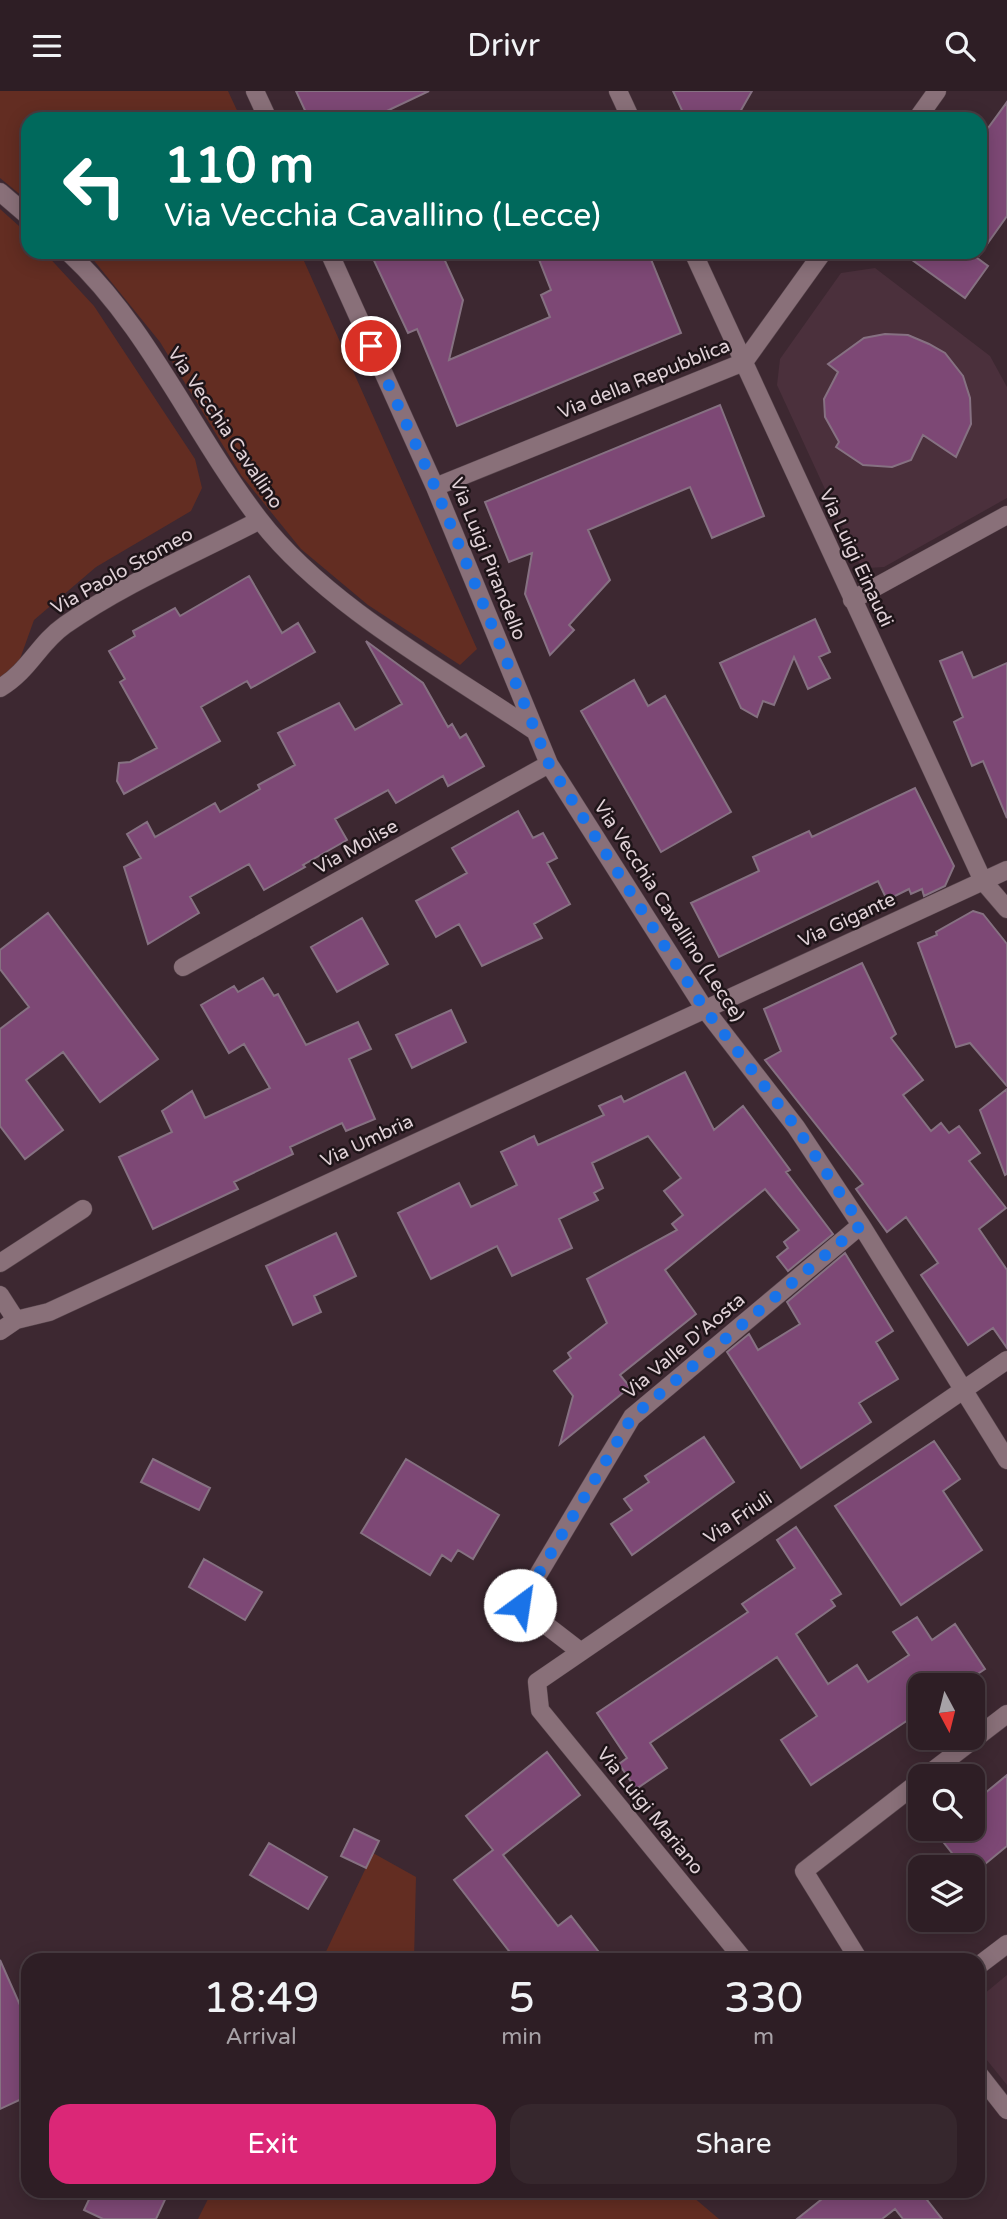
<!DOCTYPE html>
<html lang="en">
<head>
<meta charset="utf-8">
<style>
	body { margin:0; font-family:"Varela Round",sans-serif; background:#36272d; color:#f1f3f6; height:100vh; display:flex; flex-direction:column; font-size:26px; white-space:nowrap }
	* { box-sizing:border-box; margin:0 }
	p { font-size:23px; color:#a7a2a7 }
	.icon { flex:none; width:38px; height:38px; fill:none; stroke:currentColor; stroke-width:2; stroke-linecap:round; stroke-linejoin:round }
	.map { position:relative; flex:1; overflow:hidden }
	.drawer { position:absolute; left:21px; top:1862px; width:964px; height:245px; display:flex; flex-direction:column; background:#2e1e25; border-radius:21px; box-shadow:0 4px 18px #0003,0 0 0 2px #493c42 }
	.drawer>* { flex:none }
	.banner { position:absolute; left:21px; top:21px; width:966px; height:147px; border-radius:21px; box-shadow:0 4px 18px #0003,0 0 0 2px #493c42; background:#00695c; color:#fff; overflow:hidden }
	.needle { width:46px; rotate:173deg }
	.buttons { position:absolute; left:908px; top:1582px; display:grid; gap:14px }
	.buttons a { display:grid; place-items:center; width:77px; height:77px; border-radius:14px; background:#2e1e25; box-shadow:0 4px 18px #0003,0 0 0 2px #493c42; font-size:35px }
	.pin { position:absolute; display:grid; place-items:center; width:60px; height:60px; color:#fff; margin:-30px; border:4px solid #fff; border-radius:50%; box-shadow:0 2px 7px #0007 }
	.me { position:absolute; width:77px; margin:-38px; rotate:31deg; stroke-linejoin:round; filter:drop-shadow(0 0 5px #0008) }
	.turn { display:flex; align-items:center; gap:24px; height:147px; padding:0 28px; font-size:32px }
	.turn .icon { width:91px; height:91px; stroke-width:2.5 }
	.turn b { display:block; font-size:49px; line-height:60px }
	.eta { display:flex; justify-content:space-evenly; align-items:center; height:119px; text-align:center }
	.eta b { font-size:42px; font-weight:600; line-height:49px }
	.cta { display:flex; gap:14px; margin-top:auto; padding:14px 28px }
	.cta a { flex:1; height:80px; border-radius:21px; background:#db2777; color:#fff; font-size:28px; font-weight:600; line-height:80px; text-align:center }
	.cta a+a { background:#36272d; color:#f1f3f6 }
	header { display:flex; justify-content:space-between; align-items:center; height:91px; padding:0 28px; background:#2e1e25; font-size:32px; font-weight:600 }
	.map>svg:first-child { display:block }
	.built { fill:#4b303c }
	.green { fill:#632d22 }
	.building { fill:#7d4875; stroke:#867182; stroke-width:2 }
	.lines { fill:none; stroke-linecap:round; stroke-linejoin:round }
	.minor-casing { stroke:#59474e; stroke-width:19 }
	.minor { stroke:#897079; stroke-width:18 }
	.route { stroke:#1a73e8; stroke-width:12; stroke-dasharray:0 21.6 }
	.labels { text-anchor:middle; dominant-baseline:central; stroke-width:5; stroke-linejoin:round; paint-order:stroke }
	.street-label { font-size:19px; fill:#e1d2d8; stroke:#1e1418 }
</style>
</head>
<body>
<header><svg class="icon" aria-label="menu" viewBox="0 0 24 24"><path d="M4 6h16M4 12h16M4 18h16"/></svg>Drivr<svg class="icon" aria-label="search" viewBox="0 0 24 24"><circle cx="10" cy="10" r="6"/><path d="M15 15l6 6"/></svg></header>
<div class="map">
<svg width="1007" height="2128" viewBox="0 0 1007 2128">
	<rect width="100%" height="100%" fill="#3d2831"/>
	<path class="built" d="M875,177L990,265L1007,296V407L884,476L868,477L859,472L777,294L780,268L841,182Z
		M1007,1884V1994L978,1958V1908Z"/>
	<path class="green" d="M0,0H228L241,28H28V110L0,87Z
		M0,118L28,143V161H44L94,215L195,368L202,397L191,420L96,476L34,529L16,579L0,588Z
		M87,161H300L477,558L460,574L368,514L301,458L241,384L160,251Z
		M373,1762L416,1786L414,1869H322Z
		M212,2100H686L719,2128H198Z"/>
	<path class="building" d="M296,0H429L370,28H309Z
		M673,0H752L736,28H686Z
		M1007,11V125L980,163V48Z
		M370,161H441L463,209L449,269L550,226L541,204L551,199L536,161H648L681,242L457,335L417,238L408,242Z
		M901,161H969L988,175L965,207Z
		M885,243L908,244L929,253L945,262L963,285L970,307L971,333L956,366L923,344L911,369L892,376L863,374L836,356L839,351L825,326L824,308L838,281L828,273L864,247Z
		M720,314L764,425L712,447L690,396L588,439L610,489L569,534L574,539L550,564L525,503L532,462L509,471L485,411Z
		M249,485L282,542L298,532L315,561L251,597L247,590L201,616L220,650L124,703L117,690L119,672L130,671L157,657L120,591L125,588L109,560L135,545L133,540L175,517L180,525Z
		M815,528L830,561L819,566L830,587L808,598L794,566L774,614L763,610L757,626L741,617L720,572Z
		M366,550L423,592L448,636L452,633L460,647L466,643L484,675L448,695L443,685L396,712L388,699L335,728L347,749L303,774L305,776L264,799L249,773L190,806L199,822L148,853L124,776L141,767L127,743L147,731L155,746L215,712L220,721L260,698L258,694L295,674L278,642L339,612L355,639L402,613Z
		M962,561L973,587L1007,572V727L983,670L972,675L954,631L963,626L940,570Z
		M634,589L648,615L665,605L731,721L661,761L581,620Z
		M915,697L954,775L945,795L924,805L922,798L911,803L909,798L887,809L878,790L719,866L691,812L759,780L753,766L809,740L812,746Z
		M518,720L533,747L543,742L557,767L547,772L570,813L534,833L542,847L482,875L459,833L436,846L416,810L467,782L452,757Z
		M973,820L983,823L1007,853V995L970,952L956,956L918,852L937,844L936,841Z
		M48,822L158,968L100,1011L63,961L26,989L63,1039L25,1068L0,1035V938L29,916L0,878V859Z
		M362,827L388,873L337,901L311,856Z
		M862,872L896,943L891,947L923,989L903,1004L931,1040L941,1032L949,1042L959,1035L980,1062L969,1070L1006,1117L979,1138L1007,1179V1257L993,1237L968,1254L921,1184L938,1172L906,1126L887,1141L856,1098L863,1093L765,969L781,960L764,918Z
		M263,887L274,905L278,903L306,954L358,931L371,958L349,968L375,1028L346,1040L342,1032L290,1056L293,1063L234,1091L238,1098L153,1138L119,1066L172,1041L162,1020L192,1000L205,1027L270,997L244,953L229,962L201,914L234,895L238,901Z
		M451,919L466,951L412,977L396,944Z
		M685,981L714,1039L743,1015L790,1079L786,1081L833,1143L788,1180L777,1166L788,1157L784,1151L799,1139L765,1098L665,1179L696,1223L620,1284L630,1296L560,1353L573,1305L554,1280L571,1267L568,1262L607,1232L587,1188L677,1139L672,1133L683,1124L664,1100L681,1087L648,1045L592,1072L603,1097L594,1102L598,1109L559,1128L572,1157L512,1185L497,1155L431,1188L398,1122L459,1092L471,1116L517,1094L501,1061L534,1045L538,1054L604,1024L599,1015L621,1005L624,1011Z
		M1007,998V1083L1005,1084L980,1019Z
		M336,1142L356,1185L314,1205L321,1221L293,1234L266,1175Z
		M845,1162L893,1240L876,1251L898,1288L859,1312L871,1331L801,1377L727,1261L749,1243L758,1259L800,1233L787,1211Z
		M704,1346L734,1391L632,1464L611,1433L632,1419L624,1408L649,1391L645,1385Z
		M934,1350L960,1388L943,1400L982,1459L901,1514L835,1415Z
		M153,1368L210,1397L199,1419L141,1391Z
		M406,1368L499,1424L473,1468L458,1459L451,1470L442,1464L430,1484L361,1442Z
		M796,1436L841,1503L831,1509L835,1515L796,1543L828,1593L857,1574L868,1591L909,1564L893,1541L917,1526L932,1549L955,1533L985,1578L961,1594H920V1621L811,1694L781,1649L817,1625L777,1566L650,1652L667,1677L636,1698L619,1673L627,1667L597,1622L748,1521L742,1513L795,1477L777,1449Z
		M204,1468L262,1501L245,1529L189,1496Z
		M547,1661L580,1704L503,1764L558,1835L571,1825L605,1869H516L454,1789L493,1759L466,1725Z
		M1007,1684V1755L973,1783V1776H963L933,1738H973V1712Z
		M354,1738L379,1750L366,1777L341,1765Z
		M269,1752L327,1786L308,1818L250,1784Z
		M0,1869L28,1932V2005L0,2018Z
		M93,2100H169L156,2128H103L84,2119Z
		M832,2100H920L942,2128H903L895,2118L882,2128H797Z"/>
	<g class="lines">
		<g class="minor-casing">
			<path id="minor" d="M255,0L268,28
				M618,0L631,28
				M917,28L937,0
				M0,101L28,125
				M68,161C149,236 192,341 259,428C324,513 446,580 535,640
				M329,161L435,396L549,673L704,917L796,1036L861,1134L1007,1369
				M693,161L983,790L1007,818
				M435,396L744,271L823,161
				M852,509L1007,424
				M0,597C30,579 38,553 65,534C125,492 195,463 260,429
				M183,876L549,673
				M0,1172L83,1118
				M0,1204L16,1229
				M0,1240L16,1229L49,1221L1007,779
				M581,1561L520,1514L632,1326L861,1134
				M926,1685L1007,1623
				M744,1869L540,1619L537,1591L1007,1269
				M859,1869L804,1780L920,1690
				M978,1875L1007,1853
				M978,1982L1007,2019"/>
		</g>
		<use href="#minor" class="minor"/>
	</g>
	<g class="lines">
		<path class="route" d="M371,255L435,396L549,673L704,917L796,1036L861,1134L632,1326L520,1514"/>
	</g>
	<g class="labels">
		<g class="street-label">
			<text transform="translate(644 288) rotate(-22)">Via della Repubblica</text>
			<text transform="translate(225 337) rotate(56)">Via Vecchia Cavallino</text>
			<text transform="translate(856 467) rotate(65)">Via Luigi Einaudi</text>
			<text transform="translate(488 468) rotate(68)">Via Luigi Pirandello</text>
			<text transform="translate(122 480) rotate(-29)">Via Paolo Stomeo</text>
			<text transform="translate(356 756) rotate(-29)">Via Molise</text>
			<text transform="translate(669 820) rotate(57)">Via Vecchia Cavallino (Lecce)</text>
			<text transform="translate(847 829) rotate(-25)">Via Gigante</text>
			<text transform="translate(367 1050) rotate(-25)">Via Umbria</text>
			<text transform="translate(684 1255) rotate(-40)">Via Valle D'Aosta</text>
			<text transform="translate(738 1427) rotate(-34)">Via Friuli</text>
			<text transform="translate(650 1720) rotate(51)">Via Luigi Mariano</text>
		</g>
	</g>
</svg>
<div class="buttons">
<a><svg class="needle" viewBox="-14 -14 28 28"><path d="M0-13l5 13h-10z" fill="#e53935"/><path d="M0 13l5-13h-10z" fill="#a7a2a7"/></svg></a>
<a><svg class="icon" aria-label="search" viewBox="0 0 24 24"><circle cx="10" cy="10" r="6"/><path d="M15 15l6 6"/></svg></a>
<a><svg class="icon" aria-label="layers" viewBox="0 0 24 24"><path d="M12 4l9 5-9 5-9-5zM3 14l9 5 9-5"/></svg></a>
</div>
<div class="pin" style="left:371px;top:255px;background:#d93025"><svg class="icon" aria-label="arrive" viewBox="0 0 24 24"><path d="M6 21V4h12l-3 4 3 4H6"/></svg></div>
<svg class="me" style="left:520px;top:1514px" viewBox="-20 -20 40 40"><circle r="19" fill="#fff"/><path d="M0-13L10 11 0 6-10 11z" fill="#1a73e8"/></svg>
<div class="banner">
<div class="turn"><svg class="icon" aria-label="left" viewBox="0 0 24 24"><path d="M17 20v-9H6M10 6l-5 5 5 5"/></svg><div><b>110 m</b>Via Vecchia Cavallino (Lecce)</div></div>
</div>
<section class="drawer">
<div class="eta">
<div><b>18:49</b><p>Arrival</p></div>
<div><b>5</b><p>min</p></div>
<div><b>330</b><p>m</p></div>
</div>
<div class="cta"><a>Exit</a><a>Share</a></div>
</section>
</div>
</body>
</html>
